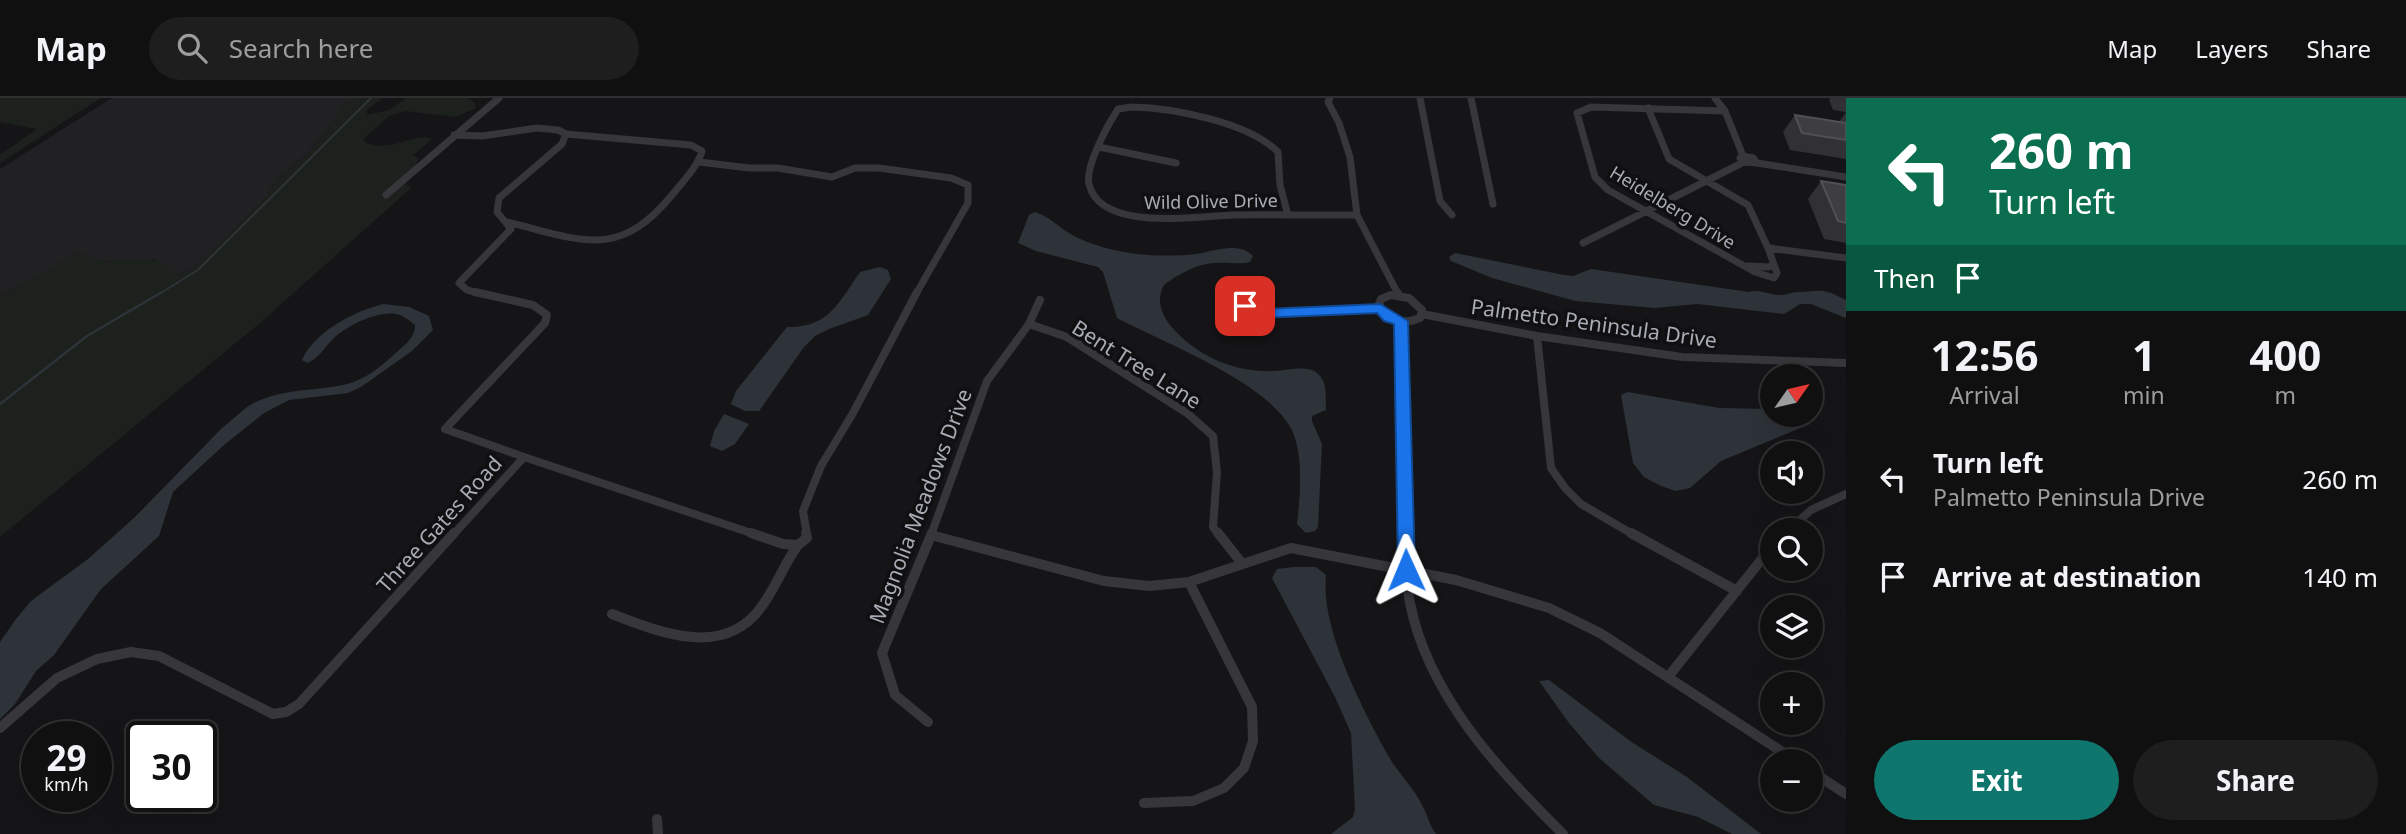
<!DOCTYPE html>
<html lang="en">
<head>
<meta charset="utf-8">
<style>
	body { margin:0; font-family:"Noto Sans",sans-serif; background:#1e1e1f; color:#f1f3f6; height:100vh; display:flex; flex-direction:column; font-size:26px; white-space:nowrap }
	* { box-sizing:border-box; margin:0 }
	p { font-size:23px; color:#9c9d9f }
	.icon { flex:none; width:38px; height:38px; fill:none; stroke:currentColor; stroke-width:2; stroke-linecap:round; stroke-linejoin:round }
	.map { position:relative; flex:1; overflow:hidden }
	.drawer { display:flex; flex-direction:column; background:#101011; width:560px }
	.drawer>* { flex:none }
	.hud { background:#0b6e4f; color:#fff; overflow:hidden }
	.needle { width:46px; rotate:56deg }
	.fabs { position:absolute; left:1760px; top:266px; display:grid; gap:14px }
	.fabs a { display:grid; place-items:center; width:63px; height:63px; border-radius:50%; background:#101011; box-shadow:0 7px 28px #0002,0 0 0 2px #303031; font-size:35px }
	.speed { position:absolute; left:21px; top:623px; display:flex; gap:14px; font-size:35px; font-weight:700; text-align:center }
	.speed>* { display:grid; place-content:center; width:91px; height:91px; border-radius:50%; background:#101011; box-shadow:0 7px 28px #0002,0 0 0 2px #303031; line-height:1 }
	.speed small { font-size:18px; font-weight:400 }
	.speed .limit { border:4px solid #111; border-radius:10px; background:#fff; color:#111 }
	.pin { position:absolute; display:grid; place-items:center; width:60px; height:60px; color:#fff; margin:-30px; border-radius:14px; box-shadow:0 4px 10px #0006 }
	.me { position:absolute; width:77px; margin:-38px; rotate:359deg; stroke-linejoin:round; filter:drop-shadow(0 0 5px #0008) }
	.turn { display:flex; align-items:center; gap:24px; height:147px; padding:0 28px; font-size:32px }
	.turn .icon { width:91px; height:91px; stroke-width:2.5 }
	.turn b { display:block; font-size:49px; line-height:60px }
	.then { display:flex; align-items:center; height:66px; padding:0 28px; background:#0003; gap:14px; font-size:26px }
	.eta { display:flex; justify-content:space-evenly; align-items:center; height:119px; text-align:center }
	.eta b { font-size:42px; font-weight:700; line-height:49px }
	.primary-button { display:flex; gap:14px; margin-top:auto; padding:14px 28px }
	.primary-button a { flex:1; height:80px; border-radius:42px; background:#0f766e; color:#fff; font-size:28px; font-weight:700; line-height:80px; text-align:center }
	.primary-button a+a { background:#1e1e1f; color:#f1f3f6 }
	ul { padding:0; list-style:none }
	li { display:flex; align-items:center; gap:21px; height:98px; padding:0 28px }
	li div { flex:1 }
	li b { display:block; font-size:26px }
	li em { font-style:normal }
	header { display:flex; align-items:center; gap:42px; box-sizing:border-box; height:98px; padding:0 35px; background:#101011; border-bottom:2px solid #303031 }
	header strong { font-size:33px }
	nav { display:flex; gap:38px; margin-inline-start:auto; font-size:24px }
	.search { width:490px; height:63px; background:#1e1e1f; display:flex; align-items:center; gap:18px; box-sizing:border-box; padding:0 24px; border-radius:38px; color:#9c9d9f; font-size:26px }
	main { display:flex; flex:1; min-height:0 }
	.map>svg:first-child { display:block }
	.built { fill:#212124 }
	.green { fill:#1c211d }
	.water { fill:#2d3339 }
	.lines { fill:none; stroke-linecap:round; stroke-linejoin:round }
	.stream-far1 { stroke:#2d3339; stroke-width:2 }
	.stream { stroke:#2d3339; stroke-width:2.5 }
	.minor-far2 { stroke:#37373b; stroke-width:7 }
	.minor-far1 { stroke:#37373b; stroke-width:8 }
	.minor { stroke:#37373b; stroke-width:10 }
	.wall { fill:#313135 }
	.building { fill:#3e3e42; stroke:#4f5054; stroke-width:2 }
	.route { fill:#1a73e8; stroke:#114b97; stroke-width:2 }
	.labels { text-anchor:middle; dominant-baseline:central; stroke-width:7; stroke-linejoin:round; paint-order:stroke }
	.far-street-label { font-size:18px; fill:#a9acb5; stroke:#101012 }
	.street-label { font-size:21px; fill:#a9acb5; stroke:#101012 }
</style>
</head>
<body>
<header>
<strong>Map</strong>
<div class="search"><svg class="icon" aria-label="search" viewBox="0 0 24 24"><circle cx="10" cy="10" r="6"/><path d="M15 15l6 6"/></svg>Search here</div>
<nav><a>Map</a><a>Layers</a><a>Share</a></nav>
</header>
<main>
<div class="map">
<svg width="1846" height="736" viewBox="0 0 1846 736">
	<rect width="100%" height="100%" fill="#151517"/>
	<path class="built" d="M112,0H359L343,7L326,33L307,56L279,78L263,102L191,172L176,177L155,161L138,164L98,163L27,183L0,198V71Z"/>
	<path class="green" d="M0,0H101L0,65V57L37,31L0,24Z
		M359,0H382L366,13L368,17L389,12L406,0H467L475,5L476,10L456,19L405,13L389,18L363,41L366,45C393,55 414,34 432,41L413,57L419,61L414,69L397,86L409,87L411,90L260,225L0,439V198L76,155C89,155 92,161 102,163C116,165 149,159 159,163C167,166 170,172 176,177L191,172L263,102L279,78L307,56L326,33L343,6Z"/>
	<path class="water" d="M1035,114C1051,119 1061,132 1076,139C1113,157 1156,160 1197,156C1214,153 1239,143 1253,158L1250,164C1238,167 1228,164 1216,165C1198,165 1177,177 1164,187C1156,201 1161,216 1170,227C1197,259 1235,275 1276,273C1288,272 1303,268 1314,273C1329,282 1325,298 1326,312L1312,318V323L1322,346L1318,429L1315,433L1306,435L1297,426C1300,399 1303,366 1295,340C1280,288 1163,245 1117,220L1103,174L1098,169L1036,153L1018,145L1029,117Z
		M1455,155L1564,177L1573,178L1591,171L1749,194C1758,191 1767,196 1777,197C1785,198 1791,194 1799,194C1823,193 1821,189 1846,202V220L1811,206H1800L1784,216L1697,206L1655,210L1575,203L1492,180L1451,163L1449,159Z
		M880,169L888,172L891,181L868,217L829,231L815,238L804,249L759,313H745L731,306L736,293L787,229C829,230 839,204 860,174Z
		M384,206L409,209L429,218L433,232L412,253L361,289L348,295L289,302L264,315L224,347L173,394L159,438L101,491L54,557L36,573L15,606L0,621V544L16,521L31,503L88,461L135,419L221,331L247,309C278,290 308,294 343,287C364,283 382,268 398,253C407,245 415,239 415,227C410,223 403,217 396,216C377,213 349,227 335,239C325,248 320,260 307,265L302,262C314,234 356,212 384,206Z
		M1628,294L1719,310L1773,311V317H1799L1810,326L1721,363L1690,390L1676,393L1661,388L1644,379L1633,365L1621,297Z
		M724,316L749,326L735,346L722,353L710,348L714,333Z
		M1294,469H1316L1326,477C1320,529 1361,608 1386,654C1396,673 1413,688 1422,707C1428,717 1429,727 1436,736H1331L1353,719L1355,711L1351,635L1335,599L1272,480L1277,471Z
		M1549,582L1630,643L1687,679L1761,736H1732L1698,719L1654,707L1599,660L1569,625L1539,583Z"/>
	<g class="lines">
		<path class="stream-far1" d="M159,196L198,172L371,0"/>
		<path class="stream" d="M0,306L87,238L162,194"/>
		<path class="minor-far2" d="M1330,0L1328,4L1339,25L1350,59L1357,117L1398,196
			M1420,0L1440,103L1452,117
			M1471,0L1493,106
			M1715,0L1725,13L1743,58
			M1132,9C1173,10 1248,24 1278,54L1280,87L1288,117C1264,117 1241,116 1217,118C1185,120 1099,131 1089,86C1085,70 1106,30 1115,16L1118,11Z
			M1648,10L1669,61L1748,107L1768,150L1846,160
			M1725,13L1591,9L1577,15L1595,79L1608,92L1755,174L1774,180L1777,175L1768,150
			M454,37L482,38L537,30L558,32L566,36L691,47L702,53C697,70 683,83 672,97C617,164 580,141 506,124
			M1099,49L1176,65
			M1743,58L1753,60L1757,65L1744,64L1740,60Z
			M699,64L749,70H778L832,79L855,70H879L951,80L968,87V105L916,196
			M1757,65L1846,79
			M386,97L499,0
			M1288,117H1357
			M1583,145L1744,64
			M1748,168L1769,169L1773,166
			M483,196L467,192L459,185L511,131L497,114L499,100L562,46L566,36"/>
		<path class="minor-far1" d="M1397,194L1399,197
			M1391,197L1409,200L1422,212L1420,220C1403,227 1387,223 1379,206L1381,201Z
			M1240,209C1248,207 1254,210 1260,216L1258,223L1250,225L1238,221L1234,214Z
			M1260,216L1380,210
			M1422,216L1537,238L1682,259L1846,265
			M1401,223L1405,437
			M1029,226L1067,239L1187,315L1213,338L1217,374L1213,429L1219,437
			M1537,238L1551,370L1565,390L1581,406L1634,437
			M524,359L757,437
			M1789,432L1811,412L1846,396
			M453,437L524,359L445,331L545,225L547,217L533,207L475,194
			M807,437L803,413L821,368L853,315L917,194
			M931,437L987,283L1029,226L1040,202"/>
		<path class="minor" d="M751,435L783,446L798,447L807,440L806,435
			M1218,435L1241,464
			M1405,435C1406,459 1406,482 1410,505C1428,597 1499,673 1563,736
			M1631,435L1737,493
			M931,437L1104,483L1149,488L1189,484L1291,450L1456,482L1549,510L1600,535L1796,663
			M612,516C661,535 725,561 762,508C776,489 784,466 798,447
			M1668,579L1773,447
			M928,624L895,597L882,555L932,435
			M0,630L57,580L97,561L131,554L159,558L273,616L286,614L299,606L454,435
			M1811,673L1846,696
			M1144,705L1193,703L1224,690L1244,670L1253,643L1252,609L1189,484
			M657,721L658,736"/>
	</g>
	<path class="wall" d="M1830,0H1846V14L1833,12L1829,2Z
		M1846,14V61L1790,52L1783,34L1795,17L1839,24Z
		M1821,83L1846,87V145L1824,141L1808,101Z"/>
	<path class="building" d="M1795,17L1846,25V42L1802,35Z
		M1821,83L1846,87V125L1838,123Z"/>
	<path class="route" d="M1245,204L1263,211L1380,206L1408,223L1415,472L1412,477H1400L1398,472L1394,226L1384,223L1377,215L1260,220L1240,211V205Z"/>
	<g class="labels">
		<g class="far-street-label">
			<text transform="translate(1211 103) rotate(-1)">Wild Olive Drive</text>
			<text transform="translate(1673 109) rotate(31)">Heidelberg Drive</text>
		</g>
		<g class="street-label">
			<text transform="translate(1594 225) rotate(8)">Palmetto Peninsula Drive</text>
			<text transform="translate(1137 266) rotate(32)">Bent Tree Lane</text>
			<text transform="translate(920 408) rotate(-69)">Magnolia Meadows Drive</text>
			<text transform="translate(439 426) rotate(-48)">Three Gates Road</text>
		</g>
	</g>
</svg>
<div class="fabs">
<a><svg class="needle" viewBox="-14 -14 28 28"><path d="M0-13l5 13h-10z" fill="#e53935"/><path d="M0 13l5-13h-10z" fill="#9c9d9f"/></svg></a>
<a><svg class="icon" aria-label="sound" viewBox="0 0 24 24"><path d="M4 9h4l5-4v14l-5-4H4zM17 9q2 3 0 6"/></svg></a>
<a><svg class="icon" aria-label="search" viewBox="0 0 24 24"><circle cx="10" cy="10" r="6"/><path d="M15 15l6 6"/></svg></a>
<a><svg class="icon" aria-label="layers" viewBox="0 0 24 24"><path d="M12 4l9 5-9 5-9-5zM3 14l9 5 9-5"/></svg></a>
<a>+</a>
<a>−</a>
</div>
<div class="speed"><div>29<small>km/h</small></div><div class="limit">30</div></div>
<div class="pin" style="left:1245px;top:208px;background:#d93025"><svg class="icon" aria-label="arrive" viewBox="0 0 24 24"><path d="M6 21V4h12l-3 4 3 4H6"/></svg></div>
<svg class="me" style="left:1406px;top:472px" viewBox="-20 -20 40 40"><path d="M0-17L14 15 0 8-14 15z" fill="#1a73e8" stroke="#fff" stroke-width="4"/></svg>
</div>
<section class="drawer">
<div class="hud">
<div class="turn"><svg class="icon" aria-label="left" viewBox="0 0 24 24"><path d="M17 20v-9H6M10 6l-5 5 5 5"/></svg><div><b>260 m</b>Turn left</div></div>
<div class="then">Then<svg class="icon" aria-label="arrive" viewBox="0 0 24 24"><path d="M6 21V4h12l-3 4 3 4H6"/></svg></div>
</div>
<div class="eta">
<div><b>12:56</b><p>Arrival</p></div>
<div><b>1</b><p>min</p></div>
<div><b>400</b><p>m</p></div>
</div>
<ul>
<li><svg class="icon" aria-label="left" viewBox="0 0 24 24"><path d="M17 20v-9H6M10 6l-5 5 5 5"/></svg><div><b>Turn left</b><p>Palmetto Peninsula Drive</p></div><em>260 m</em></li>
<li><svg class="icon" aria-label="arrive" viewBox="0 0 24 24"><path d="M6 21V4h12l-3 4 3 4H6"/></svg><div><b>Arrive at destination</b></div><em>140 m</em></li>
</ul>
<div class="primary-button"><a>Exit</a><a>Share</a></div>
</section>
</main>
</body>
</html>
